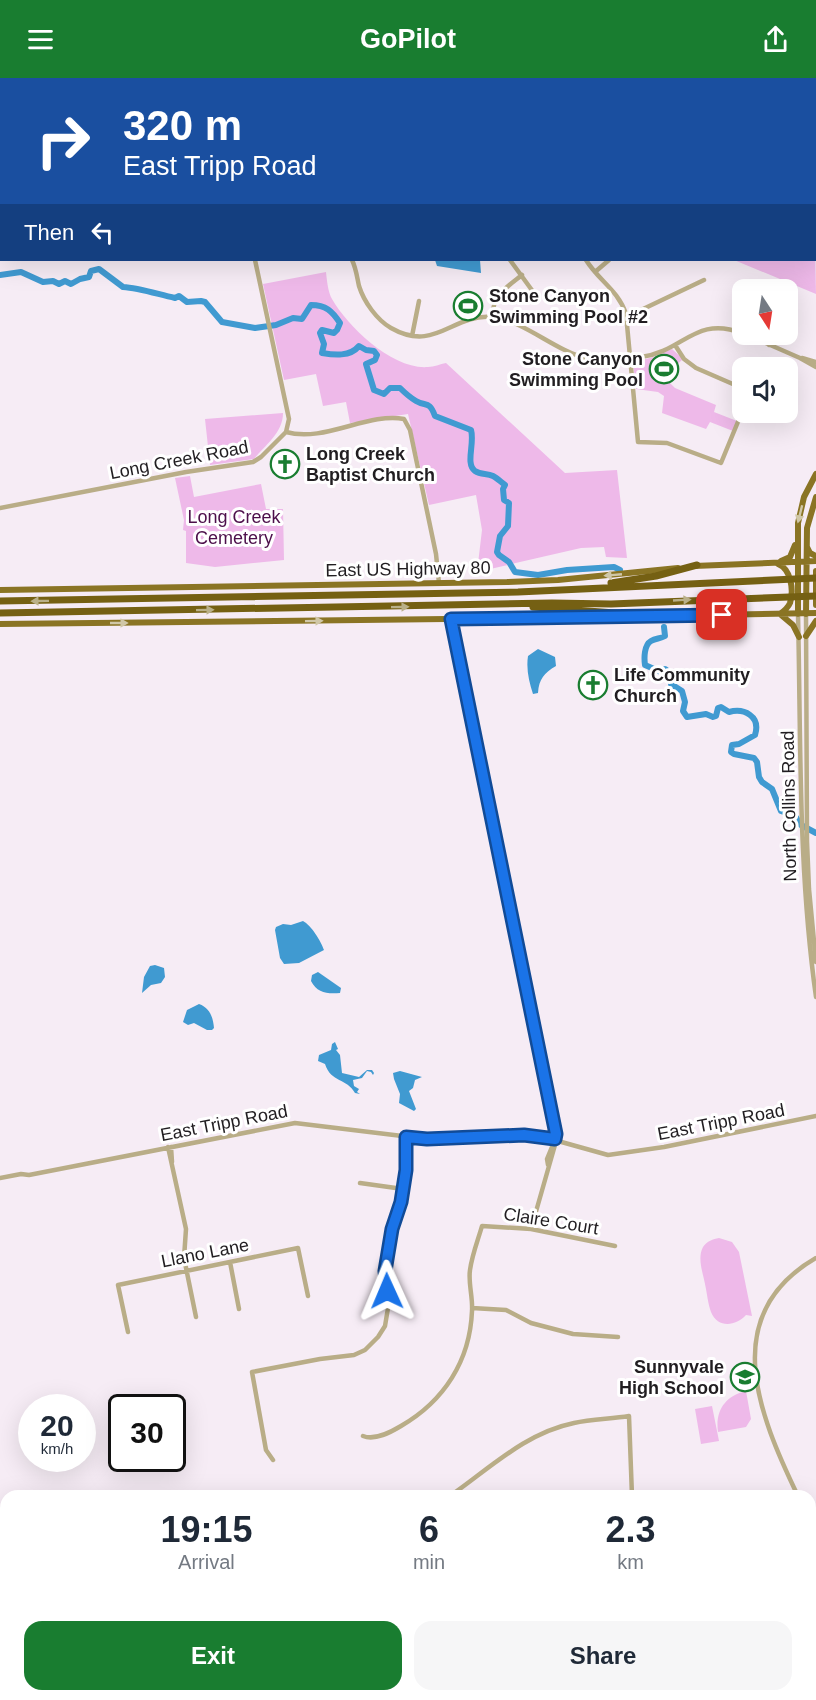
<!DOCTYPE html>
<html lang="en">
<head>
<meta charset="utf-8">
<style>
	body { margin:0; font-family:Helvetica,sans-serif; background:#f6f6f7; color:#1f2937; height:100vh; display:flex; flex-direction:column; font-size:22px; white-space:nowrap }
	* { box-sizing:border-box; margin:0 }
	p { font-size:20px; color:#747a83 }
	.icon { flex:none; width:33px; height:33px; fill:none; stroke:currentColor; stroke-width:2; stroke-linecap:round; stroke-linejoin:round }
	.map { position:relative; flex:1; overflow:hidden }
	.drawer { position:absolute; left:0px; top:1412px; width:816px; height:212px; display:flex; flex-direction:column; background:#fff; border-radius:18px 18px 0 0; box-shadow:0 6px 24px #0002 }
	.drawer>* { flex:none }
	.hud { position:absolute; left:0px; top:0px; width:816px; height:183px; box-shadow:0 6px 24px #0002; background:#1a4fa0; color:#fff; overflow:hidden }
	.needle { width:39px; rotate:168deg }
	.tools { position:absolute; left:732px; top:201px; display:grid; gap:12px }
	.tools a { display:grid; place-items:center; width:66px; height:66px; border-radius:12px; background:#fff; box-shadow:0 6px 24px #0002; font-size:30px }
	.speed { position:absolute; left:18px; top:1316px; display:flex; gap:12px; font-size:30px; font-weight:700; text-align:center }
	.speed>* { display:grid; place-content:center; width:78px; height:78px; border-radius:50%; background:#fff; box-shadow:0 6px 24px #0002; line-height:1 }
	.speed small { font-size:15px; font-weight:400 }
	.speed .limit { border:3px solid #111; border-radius:9px; background:#fff; color:#111 }
	.pin { position:absolute; display:grid; place-items:center; width:51px; height:51px; color:#fff; margin:-26px; border-radius:12px; box-shadow:0 3px 9px #0006 }
	.me { position:absolute; width:66px; margin:-33px; rotate:359deg; stroke-linejoin:round; filter:drop-shadow(0 0 4px #0008) }
	.turn { display:flex; align-items:center; gap:21px; height:126px; padding:0 24px; font-size:27px }
	.turn .icon { width:78px; height:78px; stroke-width:2.5 }
	.turn b { display:block; font-size:42px; line-height:51px }
	.then { display:flex; align-items:center; height:57px; padding:0 24px; background:#0003; gap:12px; font-size:22px }
	.eta { display:flex; justify-content:space-evenly; align-items:center; height:102px; text-align:center }
	.eta b { font-size:36px; font-weight:800; line-height:42px }
	.button { display:flex; gap:12px; margin-top:auto; padding:12px 24px }
	.button a { flex:1; height:69px; border-radius:18px; background:#197d30; color:#fff; font-size:24px; font-weight:800; line-height:69px; text-align:center }
	.button a+a { background:#f6f6f7; color:#1f2937 }
	header { display:flex; justify-content:space-between; align-items:center; height:78px; padding:0 24px; background:#197d30; color:#fff; font-size:27px; font-weight:800 }
	.map>svg:first-child { display:block }
	.green { fill:#eeb9e9 }
	.water { fill:#409ad1 }
	.lines { fill:none; stroke-linecap:round; stroke-linejoin:round }
	.river { stroke:#409ad1; stroke-width:6 }
	.minor { stroke:#b9ad87; stroke-width:4.5 }
	.major { stroke:#8a7424; stroke-width:6 }
	.highway { stroke:#756013; stroke-width:7 }
	.oneway { fill:#d0c7a7 }
	.oneway2 { fill:#bab089 }
	.route-casing { stroke:#114b97; stroke-width:15 }
	.route { stroke:#1a73e8; stroke-width:10 }
	.labels { text-anchor:middle; dominant-baseline:central; stroke-width:6; stroke-linejoin:round; paint-order:stroke }
	.poi-label { font-size:18px; font-weight:bold; fill:#211e21; stroke:#fff; text-anchor:start }
	.street-label { font-size:18px; fill:#211e21; stroke:#fff }
	.park-label { font-size:18px; fill:#4d0f4b; stroke:#fff }
</style>
</head>
<body>
<header><svg class="icon" aria-label="menu" viewBox="0 0 24 24"><path d="M4 6h16M4 12h16M4 18h16"/></svg>GoPilot<svg class="icon" aria-label="share" viewBox="0 0 24 24"><path d="M12 15V3M7 8l5-5 5 5M5 13v7h14v-7"/></svg></header>
<div class="map">
<svg width="816" height="1622" viewBox="0 0 816 1622">
	<rect width="100%" height="100%" fill="#f6ecf5"/>
	<path class="green" d="M815,167L816,216L734,182H814Z
		M326,194C327,203 328,214 332,221C348,249 393,292 428,289C434,289 440,286 446,285L565,395L617,392L627,480L606,479L604,469L581,470L477,494L482,452L476,417L429,427L408,336L350,345L346,324L323,328L316,296L284,302L263,206Z
		M672,271L683,281L664,299L675,310L716,327L714,334L737,343L733,353L710,344L706,351L662,335L664,318L658,314L636,311L633,284L654,279Z
		M283,335C283,355 265,367 254,381L210,387L205,341Z
		M190,398L194,419L261,406L266,431H283L284,482L215,489L186,485V453L183,452L184,442L175,400Z
		M719,1160L732,1164L739,1174L752,1238L746,1237C736,1248 718,1251 711,1234C708,1226 707,1215 705,1206C703,1195 697,1180 703,1169C707,1163 713,1161 719,1160Z
		M746,1313L751,1341L746,1349L718,1354C715,1333 725,1318 746,1313Z
		M712,1328L719,1363L701,1366L695,1331Z
		M0,1569H6V1617H127L113,1622H0Z
		M816,1590V1622H752L751,1617H810V1591Z"/>
	<path class="water" d="M435,182H480L481,195L437,188Z
		M538,571L555,579L556,588C544,595 539,601 538,615L533,616C529,604 526,591 528,578Z
		M303,843C311,847 321,863 324,872L299,885L284,886L280,880L275,852L276,849L283,846L291,847Z
		M155,887L164,890L165,899L161,905L151,907L142,915L144,899L150,888Z
		M318,894L341,910L340,915C327,916 317,915 311,903L312,897Z
		M199,926C210,930 213,939 214,950L212,952H207L194,945L188,947L183,944L187,932Z
		M335,964L338,971L336,972L340,977L342,995L359,999L367,992H372L374,995L373,997L371,994L367,993L362,1000L353,1002L354,1008L359,1011L357,1014L360,1016L355,1015C347,1000 331,1005 325,986L318,983L319,977L331,972L332,966Z
		M400,993L422,999L415,1002L413,1010L409,1013L416,1031L414,1033L399,1025L400,1016L394,1001L393,995Z"/>
	<g class="lines">
		<path class="river" d="M0,197L21,194L43,204L53,203L59,206L65,203L71,206L80,201L89,199L91,193L99,191L123,209C139,210 157,216 175,220L179,218L187,224L201,223L205,224L222,244L255,250L276,247L293,240L302,241L311,227C326,227 332,233 340,245L337,252L334,255L322,252L320,255L324,266L322,275C334,277 350,279 359,268L366,272L374,273L377,277L375,282L366,286L374,312L384,316L390,310H400C404,314 411,320 416,323C426,329 429,322 435,338L471,352C475,365 465,386 475,393C481,397 487,395 493,398C497,400 501,404 505,407L503,411L504,422L509,425L508,448L500,458L497,474L499,477L509,484L515,494L538,497L567,492L614,489L620,492
			M664,549L665,558C660,561 656,560 651,563C644,567 644,580 645,587L661,594L665,591L669,594L671,606L682,613L685,624L683,633L687,639L706,636L713,639L716,638L718,630L721,629L729,634C744,630 761,638 755,657L739,666L732,667L731,674L734,676L754,680L757,684L759,699L762,704L772,711L781,733L795,738L801,747L816,755"/>
		<path class="minor" d="M215,0L216,2
			M66,2L74,0
			M0,15L2,14
			M352,182C356,190 357,199 359,208C364,224 377,242 391,250C435,275 452,236 491,239C522,241 555,273 586,280C601,283 625,280 641,279C683,274 695,237 742,255
			M510,182L534,215
			M586,182C599,203 618,212 626,236L638,364L667,365L721,385L742,334
			M595,194L609,182
			M738,208L750,212
			M626,236L641,232L704,202
			M493,239C491,218 507,209 522,197
			M745,256L800,280L816,289
			M412,258L419,223
			M675,267L684,281L696,290L742,310
			M769,267L774,256
			M802,280L816,284
			M286,354C324,365 368,334 404,341L410,352L436,476L439,505
			M0,430L186,394L253,384L261,379L286,354L289,341L255,182
			M798,536C801,664 798,792 816,919
			M806,536L807,763L809,811L816,884
			M451,541L556,1056L555,1067L531,1151
			M168,1069L186,1151L184,1180L196,1239
			M171,1069L172,1084
			M548,1087L547,1081L554,1064
			M0,1100L21,1096L29,1097L295,1045L427,1061L540,1058L608,1077L664,1069L816,1038
			M360,1105L403,1111
			M230,1184L239,1231
			M472,1230L506,1232L531,1245L573,1256L618,1259
			M128,1254L118,1207L298,1170L308,1218
			M363,1358C375,1363 391,1354 401,1348C444,1323 470,1283 472,1233C473,1219 468,1205 470,1192C472,1177 478,1162 482,1148L531,1151L615,1168
			M273,1382L266,1372L252,1294L320,1281L354,1277L365,1272L378,1259L385,1248L388,1230L385,1193L392,1151L401,1124L406,1092V1059
			M450,1418C489,1391 525,1355 574,1345C592,1341 611,1341 629,1338L632,1418
			M798,1418C759,1337 717,1237 816,1180
			M810,1441L816,1454
			M810,1587L816,1586
			M407,1617L408,1622
			M626,1617L628,1622
			M428,1622L448,1617
			M651,1622L669,1617"/>
		<path class="major" d="M635,0L636,2
			M642,0V2
			M814,155L816,156
			M814,162H816
			M807,469L810,475L816,478
			M781,483L790,479L795,467
			M778,486C791,491 794,512 790,525C788,530 784,533 780,536
			M694,488L816,483
			M816,493V527
			M0,512L507,504L558,502L678,490
			M780,536L793,547L799,559
			M798,536V445L804,419L816,396
			M806,536L807,450L816,419
			M652,538L816,535
			M0,546L626,539
			M806,558L816,543"/>
		<path class="highway" d="M611,505L656,498L697,487
			M0,523L518,514L816,500
			M533,529L656,538
			M0,535L552,525L611,526L816,518"/>
	</g>
	<defs><path id="oneway-solid" d="M-6-.8H1V-3.2L6.5 0L1 3.2V.8H-6Z" transform="scale(1.5)"/></defs>
	<g class="oneway">
		<use href="#oneway-solid" transform="translate(800 436) rotate(104)"/>
		<use href="#oneway-solid" transform="translate(613 497) rotate(175)"/>
		<use href="#oneway-solid" transform="translate(314 543) rotate(-1)"/>
		<use href="#oneway-solid" transform="translate(119 545)"/>
	</g>
	<g class="oneway2">
		<use href="#oneway-solid" transform="translate(682 522) rotate(-3)"/>
		<use href="#oneway-solid" transform="translate(40 523) rotate(179)"/>
		<use href="#oneway-solid" transform="translate(400 529) rotate(-1)"/>
		<use href="#oneway-solid" transform="translate(205 532) rotate(-1)"/>
	</g>
	<g class="lines">
		<g class="route-casing">
			<path id="route" d="M387,1213L385,1193L392,1151L401,1124L406,1092V1059L427,1061L524,1057L555,1061L556,1056L451,541L722,537"/>
		</g>
		<use href="#route" class="route"/>
	</g>
	<defs>
		<g id="stadium-ring" transform="scale(1.5)"><circle r="9.5" fill="#fff" stroke="#197d30" stroke-width="1.5"/><path d="M0-5a6.5 5 0 1 0 0 10a6.5 5 0 1 0 0-10ZM-3.5-1.8h7v3.6h-7Z" fill="#197d30"/></g>
		<g id="church-ring" transform="scale(1.5)"><circle r="9.5" fill="#fff" stroke="#197d30" stroke-width="1.5"/><path d="M-1.2-6h2.4v3.5h3.3v2.4h-3.3V6h-2.4V-.1h-3.3v-2.4h3.3Z" fill="#197d30"/></g>
		<g id="school-ring" transform="scale(1.5)"><circle r="9.5" fill="#fff" stroke="#197d30" stroke-width="1.5"/><path d="M0-5L7-2L0 1L-7-2ZM-4 1L0 2.5L4 1V4Q0 6-4 4Z" fill="#197d30"/></g>
	</defs>
	<g fill-rule="evenodd">
		<use href="#stadium-ring" x="468" y="228"/>
		<use href="#stadium-ring" x="664" y="291"/>
		<use href="#church-ring" x="285" y="386"/>
		<use href="#church-ring" x="593" y="607"/>
		<use href="#school-ring" x="745" y="1299"/>
	</g>
	<g class="labels">
		<g class="poi-label">
			<text x="489" y="218">Stone Canyon<tspan x="489" dy="21">Swimming Pool #2</tspan></text>
			<text x="643" y="281" text-anchor="end">Stone Canyon<tspan x="643" dy="21">Swimming Pool</tspan></text>
			<text x="306" y="376">Long Creek<tspan x="306" dy="21">Baptist Church</tspan></text>
			<text x="614" y="597">Life Community<tspan x="614" dy="21">Church</tspan></text>
			<text x="724" y="1289" text-anchor="end">Sunnyvale<tspan x="724" dy="21">High School</tspan></text>
		</g>
		<g class="street-label">
			<text transform="translate(179 382) rotate(-11)">Long Creek Road</text>
			<text transform="translate(408 491) rotate(-1)">East US Highway 80</text>
			<text transform="translate(789 728) rotate(-91)">North Collins Road</text>
			<text transform="translate(721 1044) rotate(-11)">East Tripp Road</text>
			<text transform="translate(224 1045) rotate(-11)">East Tripp Road</text>
			<text transform="translate(551 1143) rotate(9)">Claire Court</text>
			<text transform="translate(205 1175) rotate(-11)">Llano Lane</text>
		</g>
		<g class="park-label">
			<text x="234" y="439">Long Creek<tspan x="234" dy="21">Cemetery</tspan></text>
		</g>
	</g>
</svg>
<div class="tools">
<a><svg class="needle" viewBox="-14 -14 28 28"><path d="M0-13l5 13h-10z" fill="#e53935"/><path d="M0 13l5-13h-10z" fill="#747a83"/></svg></a>
<a><svg class="icon" aria-label="sound" viewBox="0 0 24 24"><path d="M4 9h4l5-4v14l-5-4H4zM17 9q2 3 0 6"/></svg></a>
</div>
<div class="speed"><div>20<small>km/h</small></div><div class="limit">30</div></div>
<div class="pin" style="left:722px;top:537px;background:#d93025"><svg class="icon" aria-label="arrive" viewBox="0 0 24 24"><path d="M6 21V4h12l-3 4 3 4H6"/></svg></div>
<svg class="me" style="left:387px;top:1213px" viewBox="-20 -20 40 40"><path d="M0-17L14 15 0 8-14 15z" fill="#1a73e8" stroke="#fff" stroke-width="4"/></svg>
<div class="hud">
<div class="turn"><svg class="icon" aria-label="right" viewBox="0 0 24 24"><path d="M7 20v-9h11M14 6l5 5-5 5"/></svg><div><b>320 m</b>East Tripp Road</div></div>
<div class="then">Then<svg class="icon" aria-label="left" viewBox="0 0 24 24"><path d="M17 20v-9H6M10 6l-5 5 5 5"/></svg></div>
</div>
<section class="drawer">
<div class="eta">
<div><b>19:15</b><p>Arrival</p></div>
<div><b>6</b><p>min</p></div>
<div><b>2.3</b><p>km</p></div>
</div>
<div class="button"><a>Exit</a><a>Share</a></div>
</section>
</div>
</body>
</html>
